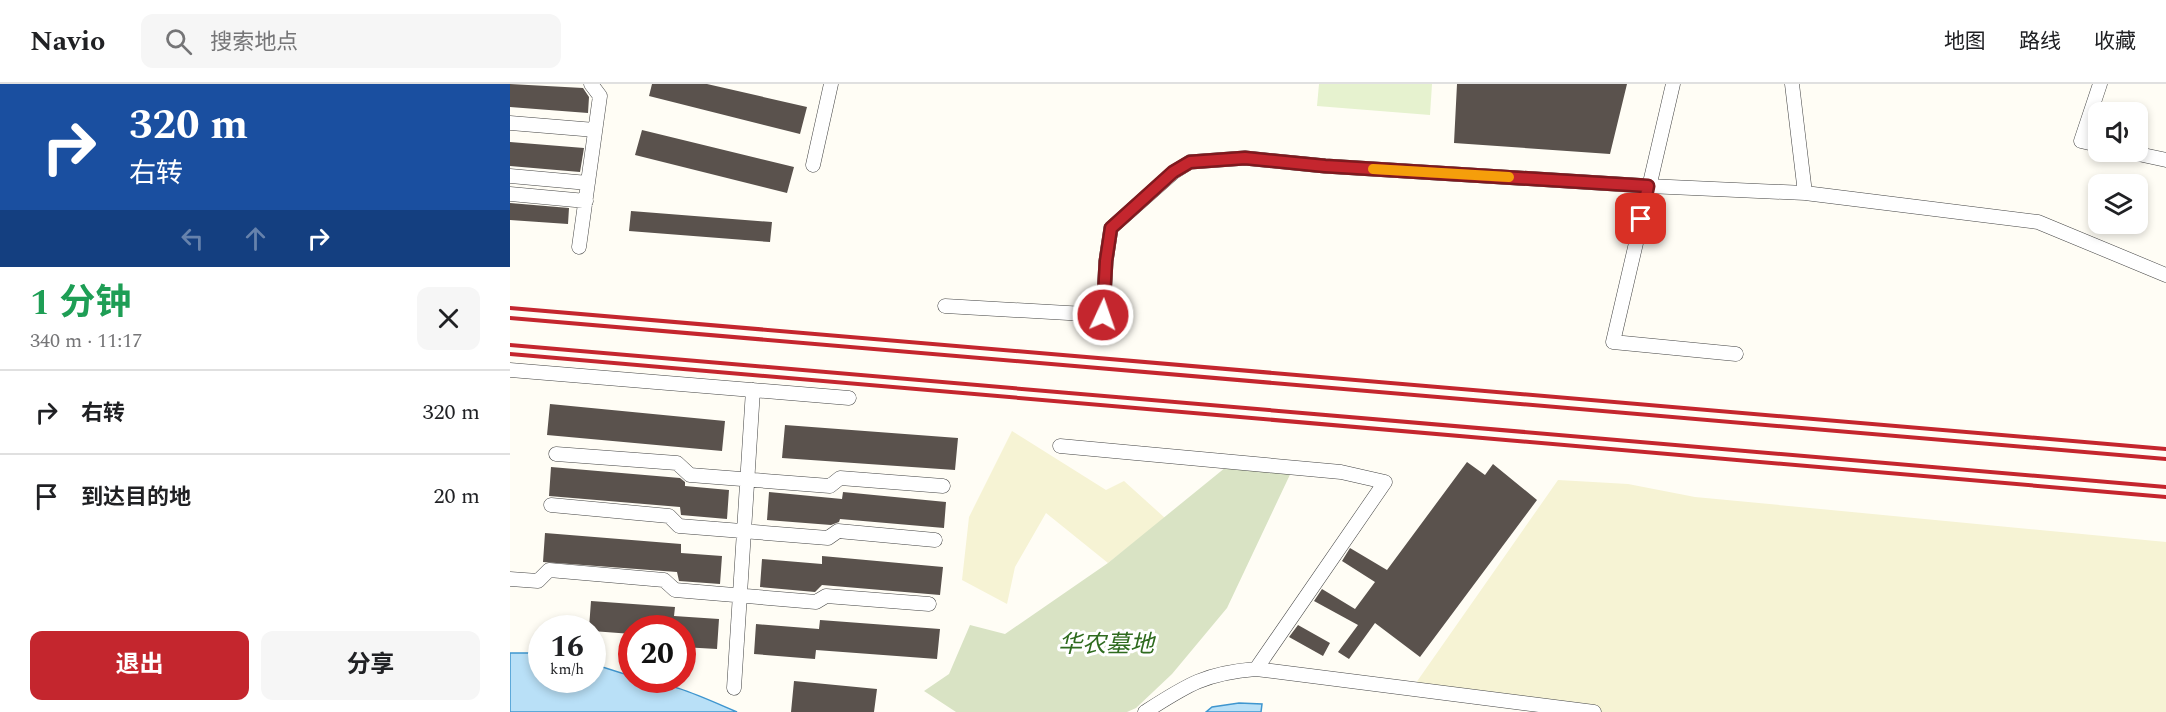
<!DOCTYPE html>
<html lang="zh">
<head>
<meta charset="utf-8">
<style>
	body { margin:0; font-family:Spectral,"Noto Sans SC",serif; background:#f6f6f6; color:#202124; height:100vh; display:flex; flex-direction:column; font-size:22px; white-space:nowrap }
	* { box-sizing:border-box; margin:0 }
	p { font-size:20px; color:#757577 }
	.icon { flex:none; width:33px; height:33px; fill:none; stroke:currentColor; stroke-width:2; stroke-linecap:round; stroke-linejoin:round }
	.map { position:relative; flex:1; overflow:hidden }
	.details { display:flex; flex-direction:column; background:#fff; width:510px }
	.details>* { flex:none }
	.top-card { background:#1a4fa0; color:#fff; overflow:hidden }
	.controls { position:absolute; left:1578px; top:18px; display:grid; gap:12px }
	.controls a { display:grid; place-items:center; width:60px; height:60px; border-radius:12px; background:#fff; box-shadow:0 3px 9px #0003; font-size:30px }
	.speed { position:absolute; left:18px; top:531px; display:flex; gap:12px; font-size:30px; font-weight:700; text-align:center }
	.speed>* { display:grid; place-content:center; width:78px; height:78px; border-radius:50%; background:#fff; box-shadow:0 3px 9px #0003; line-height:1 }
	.speed small { font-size:15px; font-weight:400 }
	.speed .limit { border:9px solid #d22; background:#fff; color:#111 }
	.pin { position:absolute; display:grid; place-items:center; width:51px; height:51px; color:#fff; margin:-26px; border-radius:12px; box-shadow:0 3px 9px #0006 }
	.me { position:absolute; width:66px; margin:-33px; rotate:3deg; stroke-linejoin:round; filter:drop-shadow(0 0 4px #0008) }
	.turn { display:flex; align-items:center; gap:21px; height:126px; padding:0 30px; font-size:27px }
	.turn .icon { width:78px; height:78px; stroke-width:2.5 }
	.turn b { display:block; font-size:42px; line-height:51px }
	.lanes { display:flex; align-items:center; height:57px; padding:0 30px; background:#0003; justify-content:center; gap:30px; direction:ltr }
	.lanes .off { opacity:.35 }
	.round { display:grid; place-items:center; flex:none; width:63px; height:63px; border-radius:12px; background:#f6f6f6 }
	.overview { display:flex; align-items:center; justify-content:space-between; height:102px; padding:0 30px }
	h1 { font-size:36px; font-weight:700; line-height:45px; color:#1e9e55 }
	.button { display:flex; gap:12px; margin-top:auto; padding:12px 30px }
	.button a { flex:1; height:69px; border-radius:12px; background:#c4262e; color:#fff; font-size:24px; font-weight:700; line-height:69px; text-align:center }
	.button a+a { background:#f6f6f6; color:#202124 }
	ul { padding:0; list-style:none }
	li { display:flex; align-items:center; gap:18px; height:84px; padding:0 30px; border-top:2px solid #e0e0e0 }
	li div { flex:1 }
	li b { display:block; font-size:22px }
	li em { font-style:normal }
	header { display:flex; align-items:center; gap:36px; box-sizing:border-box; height:84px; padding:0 30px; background:#fff; border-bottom:2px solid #e0e0e0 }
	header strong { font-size:28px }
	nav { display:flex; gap:33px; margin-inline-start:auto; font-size:21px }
	.search { width:420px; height:54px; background:#f6f6f6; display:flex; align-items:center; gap:15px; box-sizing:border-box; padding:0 21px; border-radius:12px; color:#757577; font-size:22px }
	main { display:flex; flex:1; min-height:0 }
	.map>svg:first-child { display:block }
	.farmland { fill:#f6f3d4 }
	.cemetery { fill:#d9e3c4 }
	.pitch { fill:#e6f2cf }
	.water { fill:#b9e0f7; stroke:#3f96cf; stroke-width:1.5 }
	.building { fill:#5a524d }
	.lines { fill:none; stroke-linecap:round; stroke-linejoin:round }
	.minor-casing { stroke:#444; stroke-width:15 }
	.minor { stroke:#fff; stroke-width:14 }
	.rail { stroke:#c4262e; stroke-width:4 }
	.route-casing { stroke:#7f191e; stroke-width:15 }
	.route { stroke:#c4262e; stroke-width:10 }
	.slow { stroke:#f59e0b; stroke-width:10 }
	.labels { text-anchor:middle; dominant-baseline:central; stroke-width:6; stroke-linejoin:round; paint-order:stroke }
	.park-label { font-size:24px; font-style:italic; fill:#2f6b1f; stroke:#fff }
</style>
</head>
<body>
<header>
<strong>Navio</strong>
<div class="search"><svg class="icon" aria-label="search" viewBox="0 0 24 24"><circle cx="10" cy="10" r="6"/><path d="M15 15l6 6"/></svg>搜索地点</div>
<nav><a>地图</a><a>路线</a><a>收藏</a></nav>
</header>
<main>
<section class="details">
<div class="top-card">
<div class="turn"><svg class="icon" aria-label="right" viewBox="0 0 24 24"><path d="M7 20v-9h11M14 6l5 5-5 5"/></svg><div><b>320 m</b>右转</div></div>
<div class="lanes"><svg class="icon off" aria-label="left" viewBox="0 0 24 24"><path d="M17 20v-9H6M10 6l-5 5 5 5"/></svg><svg class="icon off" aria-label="ahead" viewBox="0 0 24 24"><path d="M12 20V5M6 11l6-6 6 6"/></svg><svg class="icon" aria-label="right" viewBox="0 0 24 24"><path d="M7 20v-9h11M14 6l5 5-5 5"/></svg></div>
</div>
<div class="overview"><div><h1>1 分钟</h1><p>340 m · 11:17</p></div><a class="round"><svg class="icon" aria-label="close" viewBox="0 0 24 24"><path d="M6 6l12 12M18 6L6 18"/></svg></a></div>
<ul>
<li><svg class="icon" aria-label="right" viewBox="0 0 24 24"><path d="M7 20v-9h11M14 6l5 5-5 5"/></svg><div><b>右转</b></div><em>320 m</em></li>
<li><svg class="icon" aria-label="arrive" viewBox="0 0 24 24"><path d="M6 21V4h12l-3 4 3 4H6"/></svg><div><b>到达目的地</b></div><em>20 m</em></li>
</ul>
<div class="button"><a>退出</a><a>分享</a></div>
</section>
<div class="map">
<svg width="1656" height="628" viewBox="0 0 1656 628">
	<rect width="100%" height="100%" fill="#fffdf5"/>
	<path class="farmland" d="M502,347L596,406L614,397L655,434L598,479L536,429L505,483L497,520L452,496L459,433Z
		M1048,396L1118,400L1185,413L1656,458V628H1084L901,606Z"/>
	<path class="cemetery" d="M721,379L785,380L717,524L662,590L626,624L617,628H446L414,607L439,590L460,541L495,550L598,479Z"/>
	<path class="pitch" d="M809,0H922L920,31L807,22Z"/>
	<path class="water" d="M0,569H31L32,596H82L83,580L121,592L122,596C158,596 194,614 227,628H0Z
		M729,619L752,620L751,628H696L702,623Z"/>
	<path class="building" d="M0,0L73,4L79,13L78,29L0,23Z
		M142,0H197L297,23L290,50L139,12Z
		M947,0H1117L1100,70L944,59Z
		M132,46L284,83L277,109L125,71Z
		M0,58L74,64L70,88L0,82Z
		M0,119L59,124L58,140L0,136Z
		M121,127L262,138L260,158L119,147Z
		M40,320L215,337L212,367L37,351Z
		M275,341L448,354L445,386L272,374Z
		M957,378L975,391L983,380L1027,416L910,573L865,539L839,575L828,568L848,541L804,517L812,505L845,525L865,498L832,477L840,464L877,486Z
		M41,383L170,394L175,398V402L219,406L217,435L171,431L170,423L39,412Z
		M259,408L332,415L333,408L436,418L434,444L330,435L329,438L321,441L257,436Z
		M35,449L171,460V469L212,472L210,500L169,497L167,488L33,478Z
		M312,472L433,483L430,511L312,501L305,508L250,503L252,475L312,480Z
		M81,517L165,523L164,532L209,535L207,565L172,563V544H122V550L82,547L79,544Z
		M310,536L430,545L427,575L306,566L305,575L244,570L246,540L309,545Z
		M788,541L820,559L813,572L779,553Z
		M284,597L367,605L364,628H281Z"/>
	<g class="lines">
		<g class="minor-casing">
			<path id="minor" d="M1163,0L1103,258L1226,270
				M1282,0L1295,109L1528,138L1656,191
				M0,39L85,46
				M1588,61L1571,57L1590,0
				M1619,68L1656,76
				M303,81L321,0
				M0,92L78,99
				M0,110L76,117
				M69,163L90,12L81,0
				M435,222L593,231L596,177L601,144L664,88L680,78L735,74L815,82L1138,102L1295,109
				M0,286L339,314
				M550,362L831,388L875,398L746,585
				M46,370L167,379L180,391L320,402L330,394L433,402
				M41,421L159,432L169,442L318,454L328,447L425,456
				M0,495L28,497L39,486L154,496L165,506L306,518L316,512L419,520
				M224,604L243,306
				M635,628C677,601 695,589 746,585L1084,628"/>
		</g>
		<use href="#minor" class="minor"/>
		<path class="rail" d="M0,224L1656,365
			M0,234L1656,375
			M0,261L1656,403
			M0,270L1656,413"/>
	</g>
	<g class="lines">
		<g class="route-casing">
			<path id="route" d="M593,231L596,177L601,144L663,88L680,78L735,74L815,82L1138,102L1131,135"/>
		</g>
		<use href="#route" class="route"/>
		<path class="slow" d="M863,85L999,93"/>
	</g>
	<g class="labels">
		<g class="park-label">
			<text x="596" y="561">华农墓地</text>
		</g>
	</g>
</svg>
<div class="controls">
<a><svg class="icon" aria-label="sound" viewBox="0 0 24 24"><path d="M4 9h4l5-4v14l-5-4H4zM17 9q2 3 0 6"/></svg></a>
<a><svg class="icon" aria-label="layers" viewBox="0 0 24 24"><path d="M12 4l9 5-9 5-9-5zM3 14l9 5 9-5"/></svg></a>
</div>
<div class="speed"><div>16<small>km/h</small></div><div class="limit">20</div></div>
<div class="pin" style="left:1131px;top:135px;background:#d93025"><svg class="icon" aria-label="arrive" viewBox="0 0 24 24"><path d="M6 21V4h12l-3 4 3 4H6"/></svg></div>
<svg class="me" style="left:593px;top:231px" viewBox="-20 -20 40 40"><circle r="17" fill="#c4262e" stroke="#fff" stroke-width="3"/><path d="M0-11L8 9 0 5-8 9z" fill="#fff"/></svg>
</div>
</main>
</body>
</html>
